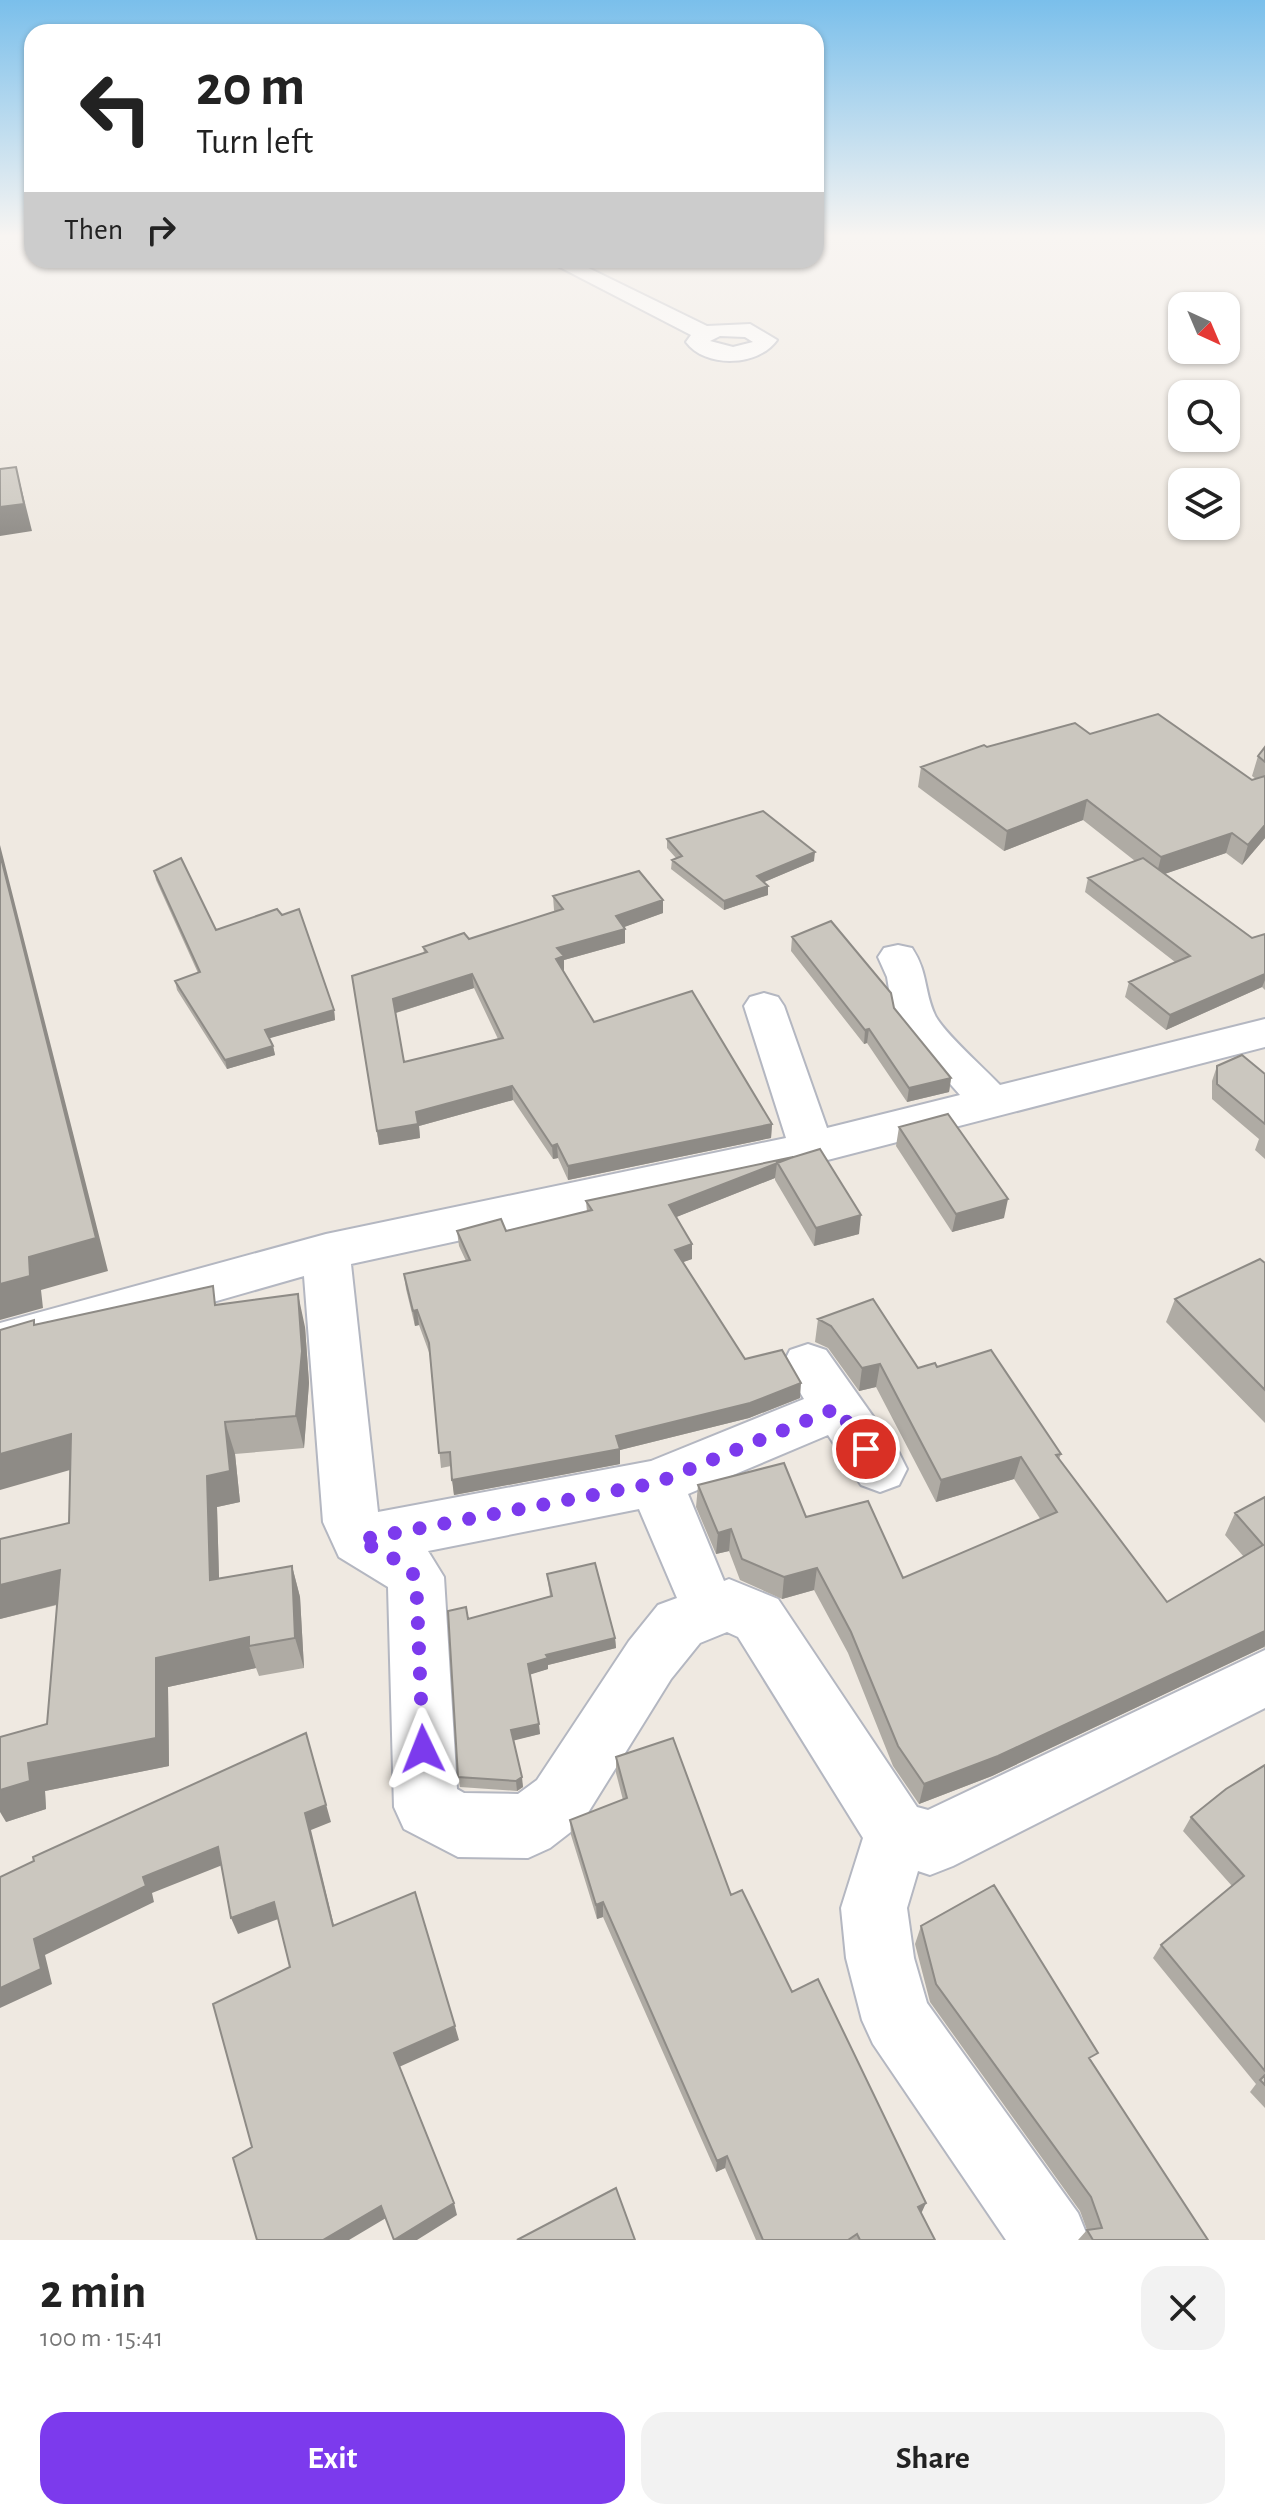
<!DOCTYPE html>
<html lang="en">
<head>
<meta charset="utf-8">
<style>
	body { margin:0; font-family:"Alegreya Sans",sans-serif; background:#f2f2f2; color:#222; height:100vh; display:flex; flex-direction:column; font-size:30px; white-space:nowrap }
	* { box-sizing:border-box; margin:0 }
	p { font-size:26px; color:#767676 }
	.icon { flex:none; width:44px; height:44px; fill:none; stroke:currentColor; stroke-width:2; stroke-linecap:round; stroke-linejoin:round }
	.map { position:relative; height:2240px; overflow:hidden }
	.drawer { display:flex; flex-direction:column; background:#fff; flex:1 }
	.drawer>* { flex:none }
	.guide { position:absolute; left:24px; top:24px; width:800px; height:244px; border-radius:24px; box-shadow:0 2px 6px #0004; background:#fff; color:#222; overflow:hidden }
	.needle { width:52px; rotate:136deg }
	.fabs { position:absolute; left:1168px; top:292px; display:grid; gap:16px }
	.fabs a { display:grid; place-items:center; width:72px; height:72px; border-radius:16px; background:#fff; box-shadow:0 2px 6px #0004; font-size:40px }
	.pin { position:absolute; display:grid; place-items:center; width:68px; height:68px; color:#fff; margin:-34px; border:4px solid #fff; border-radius:50%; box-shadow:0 2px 8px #0007 }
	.me { position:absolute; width:88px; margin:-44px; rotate:358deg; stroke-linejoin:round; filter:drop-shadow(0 0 6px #0008) }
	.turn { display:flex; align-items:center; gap:28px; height:168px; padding:0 40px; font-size:36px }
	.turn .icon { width:104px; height:104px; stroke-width:2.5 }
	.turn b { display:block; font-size:56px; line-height:68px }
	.then { display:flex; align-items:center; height:76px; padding:0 40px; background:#0003; gap:16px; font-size:30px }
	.round { display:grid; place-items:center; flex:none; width:84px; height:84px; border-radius:24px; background:#f2f2f2 }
	.overview { display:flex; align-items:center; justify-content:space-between; height:136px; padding:0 40px }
	h1 { font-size:48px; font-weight:600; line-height:60px }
	.button { display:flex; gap:16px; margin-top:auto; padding:16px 40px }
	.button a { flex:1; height:92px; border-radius:24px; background:#7c3aed; color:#fff; font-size:32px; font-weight:600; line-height:92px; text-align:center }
	.button a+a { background:#f2f2f2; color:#222 }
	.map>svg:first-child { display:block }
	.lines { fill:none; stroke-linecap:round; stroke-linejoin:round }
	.street-casing { stroke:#b4b7c1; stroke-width:4 }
	.street { fill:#fff; fill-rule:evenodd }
	.wall { fill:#afaba4; fill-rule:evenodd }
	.shaded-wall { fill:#8e8b86 }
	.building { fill:#cbc7bf; stroke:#8e8b86; stroke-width:2; fill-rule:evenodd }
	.route { stroke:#7c3aed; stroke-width:14; stroke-dasharray:0 25.2 }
</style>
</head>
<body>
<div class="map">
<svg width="1265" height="2240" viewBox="0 0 1265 2240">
	<rect width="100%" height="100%" fill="#efe9e1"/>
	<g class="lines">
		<g class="street-casing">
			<path id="street" d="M546,260H572L707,326L750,324L777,340C759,366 706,369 686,342L691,335ZM720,336L745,337L753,342L733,347L710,341Z
				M898,945L912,948C928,972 924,992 935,1015C942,1031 986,1070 1000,1085L1265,1019V1047L812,1164L351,1264L378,1512L651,1461L804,1399L783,1364L790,1350L808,1344L826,1350L899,1453L907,1469L899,1485L880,1492L861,1485L828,1435L688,1494L724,1581L729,1579L778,1599L917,1807L928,1810L1265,1650V1708L953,1866L930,1875L918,1871L907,1908L914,1958L927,2003L1078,2213L1089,2240H1006L873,2044L862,2020L846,1958L841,1908L863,1838L738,1637L727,1632L700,1643L671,1679L581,1824L550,1848L528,1858L458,1857L404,1829L394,1807L388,1587L339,1557L323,1522L304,1276L0,1363V1323L326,1234L786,1138L744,1006L750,997L764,993L778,997L784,1006L827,1128L960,1095L894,1020L887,977L878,957L884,948ZM639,1509L677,1598L658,1605L629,1641L537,1780L518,1794L464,1793L457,1789L444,1577L428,1551Z"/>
		</g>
		<use href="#street" class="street"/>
	</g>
	<path class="wall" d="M1090,734L1252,780L1256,779L1252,776L1258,756L1265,747V838L1242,865L1226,853L1164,874L1252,938L1265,934V990L1262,987L1166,1030L1125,997L1129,982L1175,962L1085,892L1088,878L1135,861L1083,820L1004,851L918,787L921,767L987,747Z
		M667,839L814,861L764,882L768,886V895L724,910L671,869L672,860L676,858L667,848Z
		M154,871L216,930L334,1010L335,1020L269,1038L273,1046L275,1055L227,1069L177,990L175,981L198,973L156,880Z
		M553,896L663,900V913L624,927L625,929V943L564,960V970L563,971L594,1022L772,1124L771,1138L568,1180L558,1158L553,1159L513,1100L419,1126L420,1138L379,1145L352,976L424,953L423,947L469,939L555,912L554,910ZM474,988L498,1039L404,1062L396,1013Z
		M792,937L894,1008L951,1078L949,1092L907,1102L867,1043L864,1044L791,951Z
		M1217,1066L1265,1074V1159L1255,1150L1259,1139L1212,1099V1081Z
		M899,1127L1004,1218L952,1232L896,1146Z
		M793,1157L859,1234L814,1246L775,1180V1178L676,1217L692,1259L683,1262L745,1359L800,1398L749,1418L620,1450V1464L454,1495L451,1466L441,1468L430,1355L419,1325L415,1326L406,1289L404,1274L466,1261L459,1246L457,1231H506L587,1212L586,1201Z
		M1265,1263V1423L1166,1322L1175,1299Z
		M218,1305L305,1327L309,1383L304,1448L235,1454L240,1502L217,1507L219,1579L292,1566L300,1597L304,1668L259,1676L256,1668L168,1687L169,1766L45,1791L46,1809L6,1822L47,1724L57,1605L0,1619V1539L69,1523L70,1470L34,1320L35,1324Z
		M818,1319L918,1368L937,1367L1061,1454L1059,1459L1167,1602L1244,1557L1225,1535L1235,1513L1265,1497V1648L1264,1647L992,1776L919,1804L893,1766L848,1653L814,1590L782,1599L740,1580L729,1551L716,1554L696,1507L698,1485L806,1517L903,1578L1041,1520L1014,1479L936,1502L876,1387L859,1391L828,1348L815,1342Z
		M547,1574L615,1638L616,1648L548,1665V1669L530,1674L540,1734L513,1740L523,1787L517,1791L460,1787L458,1777L468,1619L550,1596Z
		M616,1757L731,1895L792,1992L921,2213L935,2240H756L725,2168L716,2172L603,1917L597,1919L571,1835L570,1820L623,1800L616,1773Z
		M1265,1765V2108L1250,2092L1256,2084L1153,1958L1161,1945L1232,1886L1183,1831L1191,1817Z
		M921,1926L1092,2063L1208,2240H1078L1087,2230L1080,2211L930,2002L915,1944Z"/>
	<path class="shaded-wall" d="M16,467L32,531L0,536V507Z
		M1087,800L1083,820L1004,851L1007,831Z
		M1265,825V838L1242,865L1248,845Z
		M1232,833L1226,853L1156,877L1161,857Z
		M0,845L108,1271L41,1290L43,1308L0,1320Z
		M815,852L814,861L757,885V876Z
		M768,886V895L724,910V901Z
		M663,900V913L616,930V916Z
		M625,929V943L564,960V970L557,973V948Z
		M472,974L474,988L395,1013L393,999Z
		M1265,974V980L1262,987L1166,1030L1170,1015Z
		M334,1010L335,1020L267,1039L265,1030Z
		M869,1029L867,1043L864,1044L865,1030Z
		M273,1046L275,1055L227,1069L225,1060Z
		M951,1078L949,1092L907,1102L909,1088Z
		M512,1086L513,1100L419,1126L420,1138L379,1145L377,1131L416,1112Z
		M772,1124L771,1138L568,1180V1166Z
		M557,1144L558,1158L553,1159L552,1146Z
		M777,1163L775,1178L669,1220V1205Z
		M1008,1199L1004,1218L952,1232L956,1214Z
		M861,1215L859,1234L814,1246L816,1228Z
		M692,1244V1259L675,1265V1250Z
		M298,1294L305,1327L309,1383L304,1448L296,1416Z
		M417,1310L419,1325L415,1326L413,1311Z
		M880,1364L876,1387L859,1391L862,1368Z
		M801,1383L800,1398L749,1418L620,1450V1464L454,1495L452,1480L616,1436Z
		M225,1422L235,1454L240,1502L217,1507L220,1611L210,1580L207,1476Z
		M71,1434L84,1466L0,1490V1454Z
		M1021,1457L1014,1479L936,1502L941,1480Z
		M731,1529L729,1551L716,1554L718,1533Z
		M292,1566L300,1597L304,1668L295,1638Z
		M817,1568L814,1590L782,1599L784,1577Z
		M60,1570L74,1600L0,1619V1585Z
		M1265,1631V1645L1264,1647L992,1776L919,1804L924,1784Z
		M249,1637V1646L256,1668L168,1687L169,1766L45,1791L46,1809L6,1822L0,1812V1790L28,1763L156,1658Z
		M615,1638L616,1648L548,1665V1669L529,1675L528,1664L546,1655Z
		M539,1724L540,1734L512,1741L511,1730Z
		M306,1733L331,1822L311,1830L338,1942L333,1926L305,1813Z
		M522,1777L523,1787L517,1791L516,1781Z
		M218,1847L225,1864L152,1893L154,1902L45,1955L52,1984L0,2008V1988L34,1939L143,1877Z
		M274,1902L281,1918L238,1934L231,1918Z
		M603,1902V1917L597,1919L596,1905Z
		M455,2026L459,2040L399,2067L394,2053Z
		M727,2156L725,2168L716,2172L717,2161Z
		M454,2203L457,2215L417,2240H394Z
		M926,2203L921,2214L918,2207Z
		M381,2206L386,2218L349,2240H323Z"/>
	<path class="building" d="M16,467L24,504L0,507V469Z
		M1158,714L1252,780L1265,776V825L1248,845L1232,833L1161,857L1087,800L1007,831L921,767L984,745L987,747L1075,723L1090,734Z
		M1265,747V762L1258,756Z
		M763,811L815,852L757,876L768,886L724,901L672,860L682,856L667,839Z
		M0,854L96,1238L29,1257L30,1276L0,1284Z
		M181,858L216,930L277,909L282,915L299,909L334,1010L265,1030L273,1046L225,1060L175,981L200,972L154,871Z
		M1143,858L1252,938L1265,934V974L1170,1015L1129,982L1190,956L1088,878Z
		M639,871L663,900L616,916L625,929L557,948L564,956L556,959L594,1022L692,991L772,1124L568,1166L557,1144L552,1146L512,1086L416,1112L418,1124L377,1131L352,976L427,952L423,947L464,933L469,939L563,909L553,896ZM472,974L503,1038L404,1062L393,999Z
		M831,921L891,993L894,1008L951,1078L909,1088L869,1029L865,1030L792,937Z
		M1242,1055L1265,1074V1124L1217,1084V1066Z
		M948,1114L1008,1199L956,1214L899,1127Z
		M820,1149L861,1215L816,1228L777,1162Z
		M793,1157L669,1205L692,1244L675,1250L745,1359L782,1350L801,1383L750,1403L616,1436L620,1449L452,1480L450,1452L439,1453L429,1343L417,1310L413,1311L404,1274L470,1260L457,1231L501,1219L506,1231L592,1210L586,1201Z
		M1260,1259L1265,1263V1390L1175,1299Z
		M213,1286L215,1305L298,1294L302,1351L296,1416L225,1422L230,1471L207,1476L210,1580L292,1566L295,1638L249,1646V1637L156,1658V1738L28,1763L30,1781L0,1790V1737L47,1724L60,1570L0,1585V1539L69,1523L71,1434L0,1454V1330L34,1320V1325Z
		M873,1299L918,1368L935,1363L937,1367L991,1350L1061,1454L1056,1455L1167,1602L1263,1545L1235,1513L1265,1497V1631L998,1756L924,1784L898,1746L851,1632L817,1568L784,1577L742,1559L731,1529L718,1533L698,1485L784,1463L806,1517L868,1501L903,1578L1057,1512L1021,1457L941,1480L880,1364L862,1368L831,1326L818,1319Z
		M595,1563L615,1638L546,1655L548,1658L528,1664L539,1724L511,1730L522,1777L516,1781L458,1777L448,1611L466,1607L468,1619L552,1596L547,1574Z
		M306,1733L326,1805L305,1813L333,1926L415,1892L455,2026L394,2053L454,2203L394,2240L381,2206L323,2240H257L233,2158L252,2147L213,2004L290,1967L274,1902L231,1918L218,1847L143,1877L146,1886L34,1939L41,1969L0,1988V1877L34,1861L33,1857Z
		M673,1738L731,1895L742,1890L792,1992L818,1979L926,2203L918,2207L935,2240H860L857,2234L848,2240H763L727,2156L717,2161L603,1902L596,1905L570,1820L627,1798L616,1757Z
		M1265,1765V2071L1161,1945L1244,1876L1191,1817L1226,1789Z
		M994,1885L1098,2053L1089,2058L1208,2240H1093L1087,2230L1102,2228L1091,2197L936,1984L921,1926Z
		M1265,2075V2085L1260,2080Z
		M616,2188L635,2240H517Z"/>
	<linearGradient id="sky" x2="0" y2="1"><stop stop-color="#7abfeb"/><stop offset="0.43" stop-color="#f8f5f2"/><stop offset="1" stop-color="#f8f5f2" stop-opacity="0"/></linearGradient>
	<rect width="1265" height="549" fill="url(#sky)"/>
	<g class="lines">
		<path class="route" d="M423,1749L416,1577L402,1563L359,1540L656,1483L837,1408L866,1449"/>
	</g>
</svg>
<div class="fabs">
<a><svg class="needle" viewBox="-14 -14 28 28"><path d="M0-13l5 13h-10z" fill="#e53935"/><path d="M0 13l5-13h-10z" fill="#767676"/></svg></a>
<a><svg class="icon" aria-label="search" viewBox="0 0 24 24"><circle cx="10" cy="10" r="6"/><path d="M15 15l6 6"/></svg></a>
<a><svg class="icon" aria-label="layers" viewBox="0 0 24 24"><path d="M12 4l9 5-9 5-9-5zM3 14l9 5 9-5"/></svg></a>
</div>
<div class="pin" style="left:866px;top:1449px;background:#d93025"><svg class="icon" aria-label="arrive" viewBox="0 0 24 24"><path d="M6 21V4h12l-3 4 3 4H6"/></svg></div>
<svg class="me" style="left:423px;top:1749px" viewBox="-20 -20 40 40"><path d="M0-17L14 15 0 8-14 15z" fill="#7c3aed" stroke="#fff" stroke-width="4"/></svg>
<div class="guide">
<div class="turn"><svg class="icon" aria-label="left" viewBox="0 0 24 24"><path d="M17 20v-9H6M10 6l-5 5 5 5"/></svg><div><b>20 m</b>Turn left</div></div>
<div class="then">Then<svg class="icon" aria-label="right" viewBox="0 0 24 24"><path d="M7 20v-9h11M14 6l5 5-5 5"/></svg></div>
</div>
</div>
<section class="drawer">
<div class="overview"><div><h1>2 min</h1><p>100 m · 15:41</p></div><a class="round"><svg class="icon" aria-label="close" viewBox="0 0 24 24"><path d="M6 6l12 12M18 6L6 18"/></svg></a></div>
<div class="button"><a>Exit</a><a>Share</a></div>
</section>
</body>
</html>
